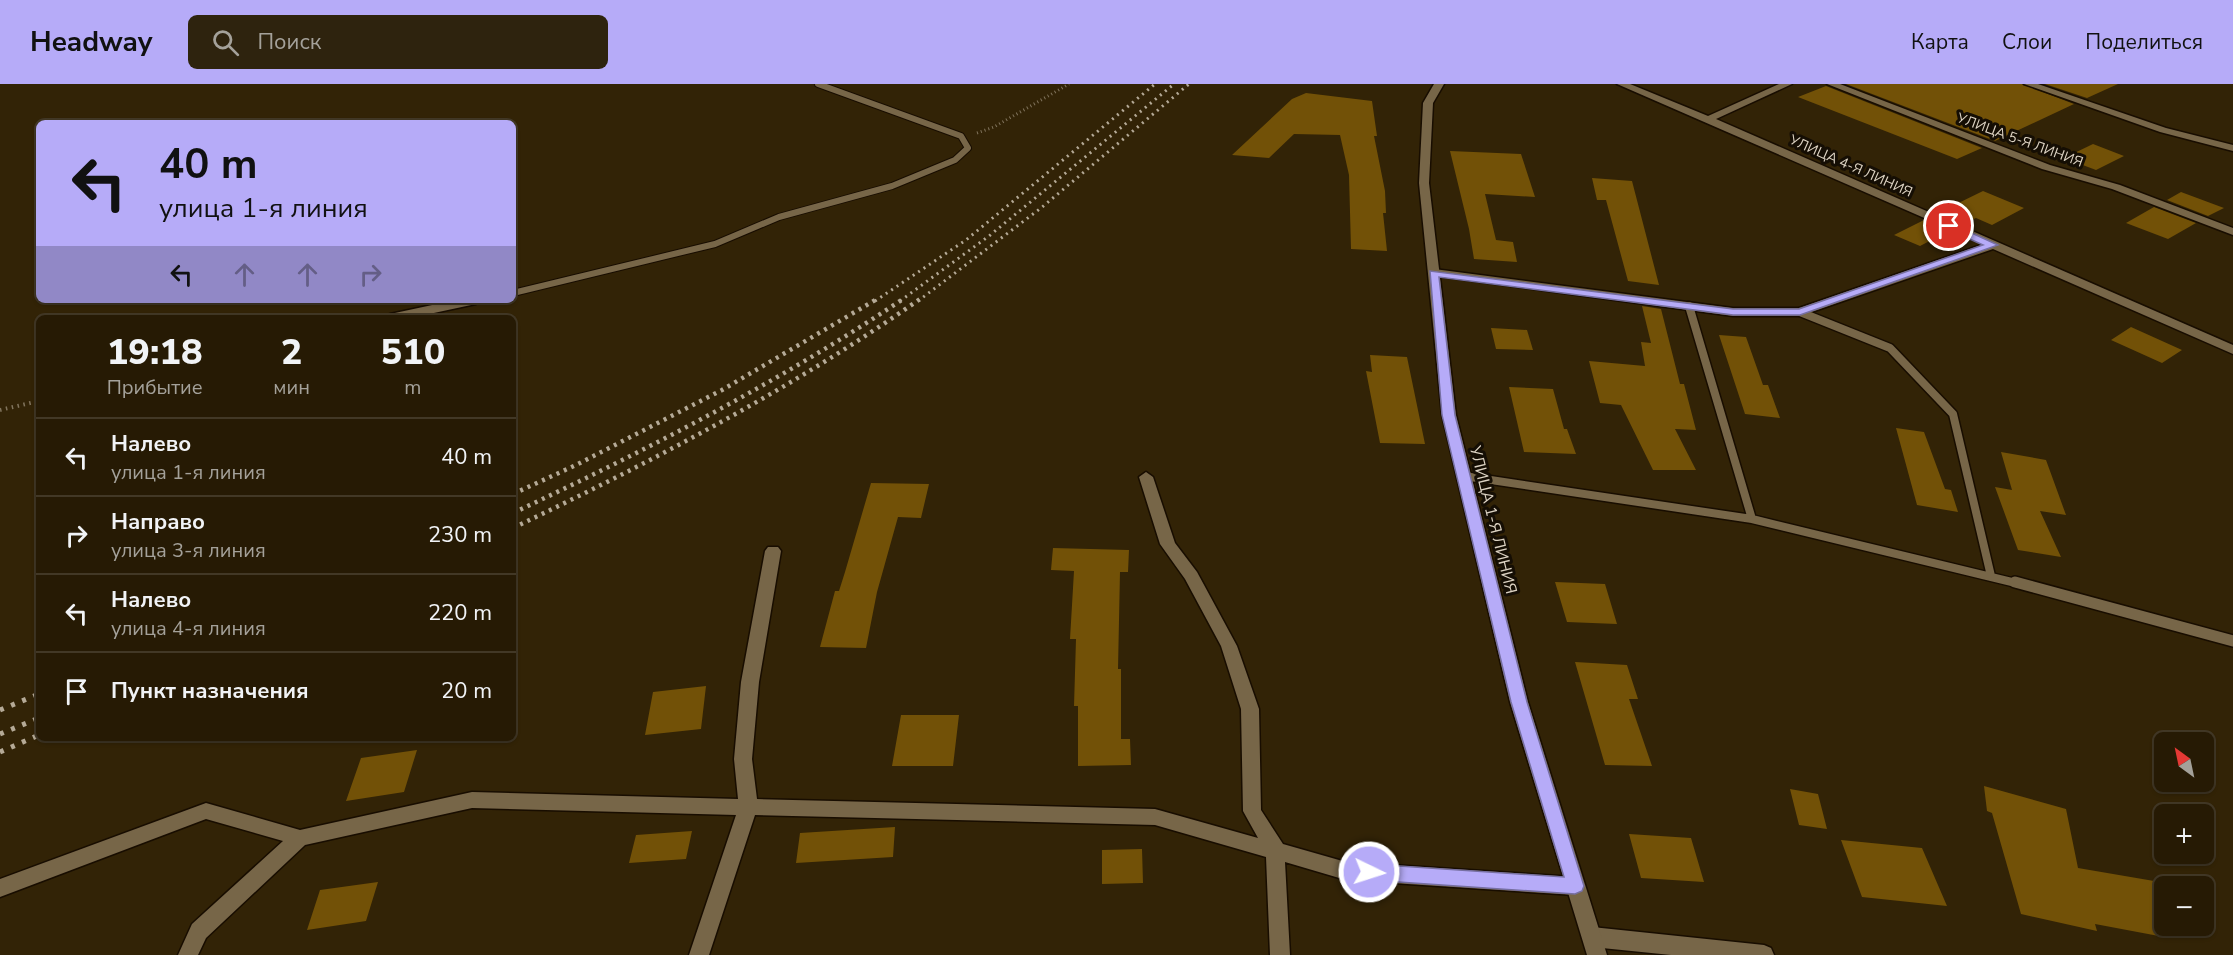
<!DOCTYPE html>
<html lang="ru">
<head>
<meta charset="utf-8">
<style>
	body { margin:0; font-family:"Nunito Sans",sans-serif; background:#2e230e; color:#f1f3f6; height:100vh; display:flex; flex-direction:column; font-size:22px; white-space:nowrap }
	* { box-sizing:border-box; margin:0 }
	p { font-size:20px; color:#a4a19a }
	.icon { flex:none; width:33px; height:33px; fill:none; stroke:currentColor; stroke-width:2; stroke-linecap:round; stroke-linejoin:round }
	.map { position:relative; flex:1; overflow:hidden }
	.drawer { position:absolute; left:36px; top:231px; width:480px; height:426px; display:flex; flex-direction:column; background:#261a04; border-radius:9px; box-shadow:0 2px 4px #0004,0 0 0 2px #423826 }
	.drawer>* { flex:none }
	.top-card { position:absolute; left:36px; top:36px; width:480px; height:183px; border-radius:9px; box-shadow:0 2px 4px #0004,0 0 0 2px #423826; background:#b6abf8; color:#111; overflow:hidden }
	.needle { width:39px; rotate:327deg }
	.tools { position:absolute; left:2154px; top:648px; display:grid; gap:12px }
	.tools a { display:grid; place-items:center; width:60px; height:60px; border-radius:9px; background:#261a04; box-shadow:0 2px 4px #0004,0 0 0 2px #423826; font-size:30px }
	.pin { position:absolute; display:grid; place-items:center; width:51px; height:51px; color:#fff; margin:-26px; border:3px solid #fff; border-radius:50%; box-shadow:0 2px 6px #0007 }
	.me { position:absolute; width:66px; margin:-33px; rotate:94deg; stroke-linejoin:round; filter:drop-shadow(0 0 4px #0008) }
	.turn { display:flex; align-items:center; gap:21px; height:126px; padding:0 24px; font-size:27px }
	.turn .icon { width:78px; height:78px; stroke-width:2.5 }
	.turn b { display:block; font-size:42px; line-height:51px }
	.lanes { display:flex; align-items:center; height:57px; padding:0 24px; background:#0003; justify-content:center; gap:30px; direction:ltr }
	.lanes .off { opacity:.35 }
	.eta { display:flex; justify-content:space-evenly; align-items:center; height:102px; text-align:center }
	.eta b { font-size:36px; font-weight:800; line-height:42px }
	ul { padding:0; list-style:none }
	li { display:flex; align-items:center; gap:18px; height:78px; padding:0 24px; border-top:2px solid #423826 }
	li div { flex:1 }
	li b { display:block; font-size:22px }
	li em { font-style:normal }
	header { display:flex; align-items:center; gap:36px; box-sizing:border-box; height:84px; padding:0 30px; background:#b6abf8; color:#111 }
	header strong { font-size:28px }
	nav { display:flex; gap:33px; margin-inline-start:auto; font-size:21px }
	.search { width:420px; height:54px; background:#2e230e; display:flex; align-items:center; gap:15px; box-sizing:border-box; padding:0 21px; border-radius:9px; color:#a4a19a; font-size:22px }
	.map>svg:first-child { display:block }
	.building { fill:#725107 }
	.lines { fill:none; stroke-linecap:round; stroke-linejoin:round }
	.lane-far2-casing { stroke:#180d00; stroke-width:8 }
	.lane-far1-casing { stroke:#180d00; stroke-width:11 }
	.lane-casing { stroke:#180d00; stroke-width:14 }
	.street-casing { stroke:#180d00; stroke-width:3 }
	.secondary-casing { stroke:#180d00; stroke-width:3 }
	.path-far1 { stroke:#81745d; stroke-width:3; stroke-dasharray:1 3; stroke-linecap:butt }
	.path { stroke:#81745d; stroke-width:4; stroke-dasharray:1.5 4.5; stroke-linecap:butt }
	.lane-far2 { stroke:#776648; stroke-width:6 }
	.lane-far1 { stroke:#776648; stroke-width:8 }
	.lane { stroke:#776648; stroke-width:11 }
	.street { fill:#776648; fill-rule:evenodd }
	.secondary { fill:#776648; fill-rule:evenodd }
	.rail-far2 { stroke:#b5aa97; stroke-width:3; stroke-dasharray:2 4.5; stroke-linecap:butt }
	.rail-far1 { stroke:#b5aa97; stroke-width:4.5; stroke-dasharray:3 5; stroke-linecap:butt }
	.rail { stroke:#b5aa97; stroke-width:5; stroke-dasharray:4 8; stroke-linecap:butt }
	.route { fill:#b6abf8; stroke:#766fa1; stroke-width:1.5 }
	.labels { text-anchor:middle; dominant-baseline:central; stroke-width:6; stroke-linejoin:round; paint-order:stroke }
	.far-street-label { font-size:14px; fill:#ddd3c3; stroke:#150e04 }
	.street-label { font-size:16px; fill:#ddd3c3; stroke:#150e04 }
</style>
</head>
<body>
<header>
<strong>Headway</strong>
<div class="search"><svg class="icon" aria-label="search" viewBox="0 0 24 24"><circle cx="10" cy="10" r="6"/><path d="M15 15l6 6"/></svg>Поиск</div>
<nav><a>Карта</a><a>Слои</a><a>Поделиться</a></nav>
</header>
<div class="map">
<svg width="2233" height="871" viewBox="0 0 2233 871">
	<rect width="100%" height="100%" fill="#322306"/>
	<path class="building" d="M1846,0H2022L2074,20L1995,57Z
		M2045,0H2118L2087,14Z
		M1826,2L1982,64L1957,75L1798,13Z
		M1306,9L1372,17L1377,52H1374L1385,107L1386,129H1383L1387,167L1351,165L1349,91L1340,51L1294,50L1269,74L1232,71L1292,15Z
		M2093,60L2124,72L2096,86L2064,74Z
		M1450,67L1521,70L1535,113L1485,110L1496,156L1513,158L1517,178L1474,175L1469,145Z
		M1592,94L1632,97L1659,201L1628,197L1606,116H1597Z
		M1983,107L2024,124L1992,141L1976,134L1962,140L1938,129Z
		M2181,108L2224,124L2208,132L2167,116Z
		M2154,123L2196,139L2168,155L2126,139Z
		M1924,136L1949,147L1920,162L1894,151Z
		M1642,222L1661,225L1680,300H1684L1696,346L1675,345L1696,386H1653L1621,321L1600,319L1589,277L1645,282L1641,258L1651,259Z
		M2131,243L2182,266L2162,279L2111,256Z
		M1491,244L1527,246L1533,266L1496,265Z
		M1719,251L1746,253L1763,301H1768L1780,334L1745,330Z
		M1370,271L1407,273L1425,360L1380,359L1366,287L1372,288Z
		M1509,303L1553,305L1564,345H1567L1576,370L1524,368Z
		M1896,344L1924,348L1945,405L1951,406L1958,428L1917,421Z
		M2001,368L2046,376L2066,431L2040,427L2061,473L2018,466L1995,403L2012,406Z
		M871,399L929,400L921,434L898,433L877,508L866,564L820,563L835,507H839L845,488Z
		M1053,464L1129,466L1128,488H1120L1118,585H1121V655H1130L1131,681L1078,682V622H1074L1076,555H1070L1074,487L1051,486Z
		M1555,498L1605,500L1617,540L1567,538Z
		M1575,578L1627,581L1638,615H1629L1652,682L1605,681Z
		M706,602L701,645L645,651L653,608Z
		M901,631H959L953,682H892Z
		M417,666L404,708L346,717L361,674Z
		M1984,702L2066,725L2078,784L2154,797L2164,819V853L2095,840L2097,847L2021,830L1992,729L1987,727Z
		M1790,705L1818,710L1827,745L1799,741Z
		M895,743L893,773L796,779L800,749Z
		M692,747L686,775L629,779L636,751Z
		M1629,750L1691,754L1704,798L1641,794Z
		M1841,756L1922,764L1947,822L1862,813Z
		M1142,765L1143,799L1102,800V766Z
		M378,798L366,837L307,846L320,806Z"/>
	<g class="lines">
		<g class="lane-far2-casing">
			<path id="lane-far2" d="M513,209L715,160L779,133L892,102L955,76L968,64L961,52L818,0
				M472,217L475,216"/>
		</g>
		<g class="lane-far1-casing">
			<path id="lane-far1" d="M1800,228L1890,264L1953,330L1991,492
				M391,234L475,216
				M1464,392L1752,435L1689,222
				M1752,435L2020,500"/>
		</g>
		<g class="lane-casing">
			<path id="lane" d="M2015,498L2233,557"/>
		</g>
		<g class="street-casing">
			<path id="street" d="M1617,0H1630L1708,32L1779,0H1792L1716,35L2233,261V270L1993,165L1800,232H1733L1430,191V187L1434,185L1733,224H1799L1984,160Z
				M1827,0H1840L2050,81L2120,101L2233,144V151L2112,105L2042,85Z
				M2024,0H2038L2166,44L2233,61V67L2160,48Z
				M1146,388L1153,393L1175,459L1197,488L1237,562L1259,625L1261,726L1283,760L1346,778L1575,793L1582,796L1585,802L1582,808L1575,811L1346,796L1285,778L1290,871H1270L1266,773L1155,741L755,731L709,871H689L736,731L472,724L305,761L206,854L198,871H178L192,840L283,757L206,735L0,813V795L206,719L300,746L472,708L738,715L734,675L741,598L765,467L768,463H778L781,467L759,598L752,675L757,715L1155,725L1258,754L1243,727L1241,625L1221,562L1185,495L1160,460L1139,393Z
				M1592,843L1764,861L1771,864L1774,871H1671L1592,863L1585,860L1582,853L1585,846Z"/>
		</g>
		<g class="secondary-casing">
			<path id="secondary" d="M1434,0H1444L1433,19L1429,99L1456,331L1528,618L1607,871H1587L1510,618L1442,331L1419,99L1423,19Z"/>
		</g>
		<path class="path-far1" d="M977,49L994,43L1069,0"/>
		<path class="path" d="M0,326L39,317"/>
		<use href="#lane-far2" class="lane-far2"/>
		<use href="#lane-far1" class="lane-far1"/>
		<use href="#lane" class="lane"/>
		<use href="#street" class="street"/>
		<use href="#secondary" class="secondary"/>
		<path class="rail-far2" d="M875,217L966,156L1155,0
			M900,217L989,152L1174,0
			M918,217L1041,124L1189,0"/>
		<path class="rail-far1" d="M513,410L576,381L722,306L877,215
			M513,429C647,366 779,298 903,215
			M513,444C653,377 793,304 920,215"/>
		<path class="rail" d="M0,626L39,610
			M0,650L39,634
			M0,668L39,651"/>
	</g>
	<path class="route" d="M1945,140H1952L1998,161L1800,231H1733L1439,193L1455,331L1527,618L1584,802L1582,807L1575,810L1369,796L1363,794L1360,788L1363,783L1369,780L1564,793L1511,618L1442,331L1430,187L1733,225H1799L1983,161L1945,144Z"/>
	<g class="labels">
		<g class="far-street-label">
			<text transform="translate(2020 56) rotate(20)">УЛИЦА 5-Я ЛИНИЯ</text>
			<text transform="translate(1851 82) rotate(24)">УЛИЦА 4-Я ЛИНИЯ</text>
		</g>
		<g class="street-label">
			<text transform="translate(1493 436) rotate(76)">УЛИЦА 1-Я ЛИНИЯ</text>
		</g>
	</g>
</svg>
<div class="tools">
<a><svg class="needle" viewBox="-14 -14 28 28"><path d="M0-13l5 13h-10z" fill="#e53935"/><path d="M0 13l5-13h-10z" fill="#a4a19a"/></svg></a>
<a>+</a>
<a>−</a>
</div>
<div class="pin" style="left:1949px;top:142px;background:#d93025"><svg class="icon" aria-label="arrive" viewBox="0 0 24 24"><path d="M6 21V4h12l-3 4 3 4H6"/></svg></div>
<svg class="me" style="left:1369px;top:788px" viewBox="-20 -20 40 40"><circle r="17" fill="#b6abf8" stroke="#fff" stroke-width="3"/><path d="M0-11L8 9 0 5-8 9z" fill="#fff"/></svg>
<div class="top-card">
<div class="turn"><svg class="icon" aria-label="left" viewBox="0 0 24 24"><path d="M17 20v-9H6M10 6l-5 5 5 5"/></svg><div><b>40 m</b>улица 1-я линия</div></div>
<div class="lanes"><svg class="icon" aria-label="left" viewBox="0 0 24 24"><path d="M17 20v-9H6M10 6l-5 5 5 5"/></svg><svg class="icon off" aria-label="ahead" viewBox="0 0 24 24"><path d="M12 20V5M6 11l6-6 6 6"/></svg><svg class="icon off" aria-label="ahead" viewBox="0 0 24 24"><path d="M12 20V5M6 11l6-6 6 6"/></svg><svg class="icon off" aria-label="right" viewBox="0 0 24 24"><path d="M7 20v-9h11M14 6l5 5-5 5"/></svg></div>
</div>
<section class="drawer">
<div class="eta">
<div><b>19:18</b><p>Прибытие</p></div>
<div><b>2</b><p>мин</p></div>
<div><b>510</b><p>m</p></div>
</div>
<ul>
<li><svg class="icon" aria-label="left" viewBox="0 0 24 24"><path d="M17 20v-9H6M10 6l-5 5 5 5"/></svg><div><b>Налево</b><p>улица 1-я линия</p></div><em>40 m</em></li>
<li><svg class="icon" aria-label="right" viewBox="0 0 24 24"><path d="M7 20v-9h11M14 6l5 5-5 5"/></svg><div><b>Направо</b><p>улица 3-я линия</p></div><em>230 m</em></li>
<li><svg class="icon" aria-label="left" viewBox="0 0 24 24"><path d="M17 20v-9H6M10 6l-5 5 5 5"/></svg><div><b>Налево</b><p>улица 4-я линия</p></div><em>220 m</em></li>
<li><svg class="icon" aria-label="arrive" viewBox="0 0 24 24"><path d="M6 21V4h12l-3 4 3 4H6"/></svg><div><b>Пункт назначения</b></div><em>20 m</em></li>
</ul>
</section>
</div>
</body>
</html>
